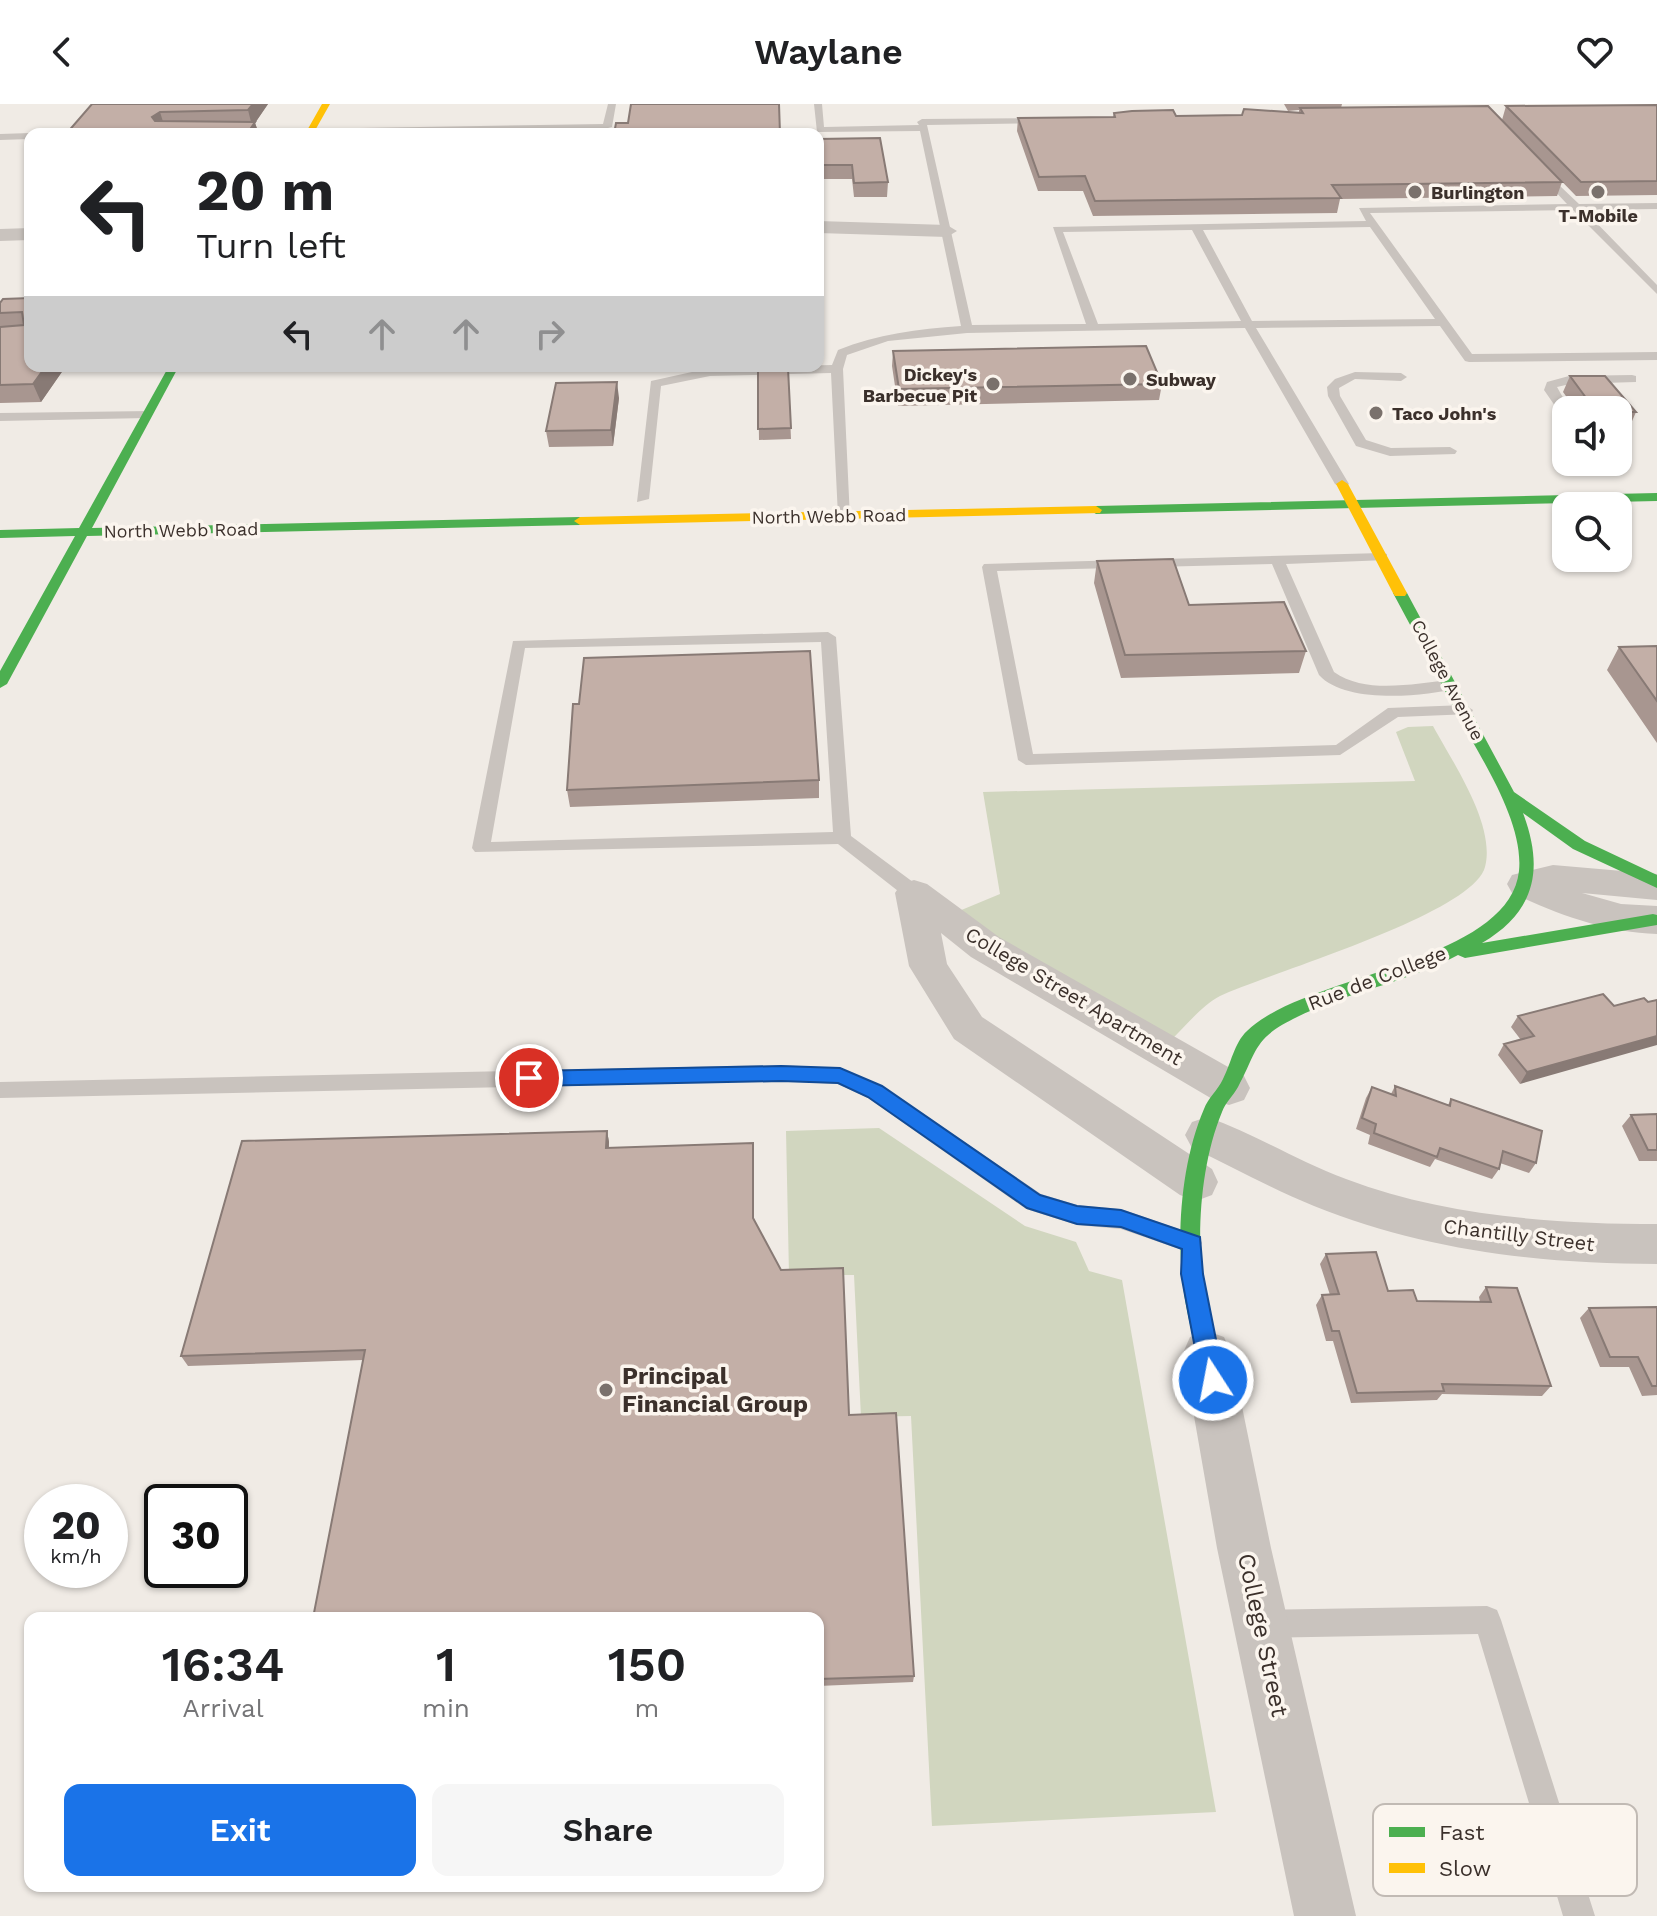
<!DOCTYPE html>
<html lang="en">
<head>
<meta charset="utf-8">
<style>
	body { margin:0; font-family:"Work Sans",sans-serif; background:#f6f6f6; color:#202124; height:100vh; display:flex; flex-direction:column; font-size:30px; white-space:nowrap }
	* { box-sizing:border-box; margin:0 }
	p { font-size:26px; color:#757577 }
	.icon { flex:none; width:44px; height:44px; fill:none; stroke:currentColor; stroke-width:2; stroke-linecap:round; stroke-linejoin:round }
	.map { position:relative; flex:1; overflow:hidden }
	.drawer { position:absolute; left:24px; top:1508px; width:800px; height:280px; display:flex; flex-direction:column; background:#fff; border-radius:16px; box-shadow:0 2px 6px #0004 }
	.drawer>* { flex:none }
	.guide { position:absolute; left:24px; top:24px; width:800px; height:244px; border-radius:16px; box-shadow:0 2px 6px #0004; background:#fff; color:#202124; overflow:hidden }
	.fabs { position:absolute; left:1552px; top:292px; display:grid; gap:16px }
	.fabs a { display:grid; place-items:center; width:80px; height:80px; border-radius:16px; background:#fff; box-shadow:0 2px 6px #0004; font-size:40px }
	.speed { position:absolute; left:24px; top:1380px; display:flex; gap:16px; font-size:40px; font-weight:700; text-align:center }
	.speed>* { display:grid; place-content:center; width:104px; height:104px; border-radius:50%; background:#fff; box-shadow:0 2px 6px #0004; line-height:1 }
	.speed small { font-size:20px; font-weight:400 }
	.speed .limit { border:4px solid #111; border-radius:12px; background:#fff; color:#111 }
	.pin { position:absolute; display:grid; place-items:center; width:68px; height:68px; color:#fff; margin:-34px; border:4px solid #fff; border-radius:50%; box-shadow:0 2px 8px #0007 }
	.me { position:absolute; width:88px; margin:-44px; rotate:349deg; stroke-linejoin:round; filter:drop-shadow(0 0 6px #0008) }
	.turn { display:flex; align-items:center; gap:28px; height:168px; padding:0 40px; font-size:36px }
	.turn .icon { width:104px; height:104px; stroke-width:2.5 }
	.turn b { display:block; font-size:56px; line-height:68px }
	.lanes { display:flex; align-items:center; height:76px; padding:0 40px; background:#0003; justify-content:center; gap:40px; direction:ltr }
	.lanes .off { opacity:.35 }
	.eta { display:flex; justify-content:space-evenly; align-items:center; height:136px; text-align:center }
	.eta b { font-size:48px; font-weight:600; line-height:56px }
	.action { display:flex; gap:16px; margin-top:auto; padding:16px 40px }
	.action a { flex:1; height:92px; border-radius:16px; background:#1a73e8; color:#fff; font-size:32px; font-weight:600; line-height:92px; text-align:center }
	.action a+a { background:#f6f6f6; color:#202124 }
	header { display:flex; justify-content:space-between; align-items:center; height:104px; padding:0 40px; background:#fff; font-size:36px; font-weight:600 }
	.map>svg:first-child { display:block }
	.green { fill:#d1d6bf }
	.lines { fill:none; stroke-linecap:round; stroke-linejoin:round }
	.lane { fill:#c9c3be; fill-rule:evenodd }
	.street { fill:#c9c3be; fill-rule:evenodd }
	.fast { fill:#4caf50; fill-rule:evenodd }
	.slow { fill:#ffc107; fill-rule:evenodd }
	.wall { fill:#a89690 }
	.shaded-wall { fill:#887a75 }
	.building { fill:#c3afa7; stroke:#887a75; stroke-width:2 }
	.route { fill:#1a73e8; stroke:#114b97; stroke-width:2 }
	.poi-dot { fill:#7a716c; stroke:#fbf5ee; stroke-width:3 }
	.labels { text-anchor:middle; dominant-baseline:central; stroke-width:7; stroke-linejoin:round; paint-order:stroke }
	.far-poi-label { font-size:18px; font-weight:bold; fill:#3b302b; stroke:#fbf5ee; text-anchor:start }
	.far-street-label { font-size:18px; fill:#3b302b; stroke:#fbf5ee }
	.street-label { font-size:20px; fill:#3b302b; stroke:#fbf5ee }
	.near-poi-label { font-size:24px; font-weight:bold; fill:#3b302b; stroke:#fbf5ee; text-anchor:start }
	.near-street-label { font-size:24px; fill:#3b302b; stroke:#fbf5ee }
	.key { fill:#fbf5ee; stroke:#c1bab4; stroke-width:2 }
	.key-label { font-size:22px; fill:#3b302b }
</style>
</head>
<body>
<header><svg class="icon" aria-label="back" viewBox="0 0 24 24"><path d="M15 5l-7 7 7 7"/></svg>Waylane<svg class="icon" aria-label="heart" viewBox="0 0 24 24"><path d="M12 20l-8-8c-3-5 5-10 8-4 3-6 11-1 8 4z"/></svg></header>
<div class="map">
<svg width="1657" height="1812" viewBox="0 0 1657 1812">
	<rect width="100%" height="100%" fill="#f0ebe5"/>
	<path class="green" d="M1433,622C1453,659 1496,721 1485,763C1473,810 1269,869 1220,892C1202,901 1185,923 1170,937L987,833L959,807L1000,790L983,688L1415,677L1396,628L1408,623Z
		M879,1024L1025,1122L1076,1138L1089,1167L1122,1176L1216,1708L932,1722L911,1312L861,1313L854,1171H789L786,1027Z"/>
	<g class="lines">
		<path class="lane" d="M608,0H616L612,23L600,26V30H590L591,26L228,29L233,26L603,20Z
			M814,0H822L824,23L919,21L917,18L922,15L1048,14L1045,19L927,21L972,221L1086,220L1053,123L1366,117L1359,104L1567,100L1537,68L1540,63L1579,100L1657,99V105L1584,106L1657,181V190L1573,106L1370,109L1472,250L1657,248V256L1469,258L1465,257L1440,222L1256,224L1349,380L1342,384L1335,380L1245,224L967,229L888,237L847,251L843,265L850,415L838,412L831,269L710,272L661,282L649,395L637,398L651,277L710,264L832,261L838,246C877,230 918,225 961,222L920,27L817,28ZM1370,123L1435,215L1252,217L1203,126ZM1192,126L1241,217L1098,220L1063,128Z
			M30,29L33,30H30V35L0,36V30Z
			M1355,268L1401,269L1407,273L1401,277L1355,275L1339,284L1340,292L1366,336L1391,344L1450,343L1457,347L1455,350L1390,352L1356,342L1328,292L1327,283L1335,275Z
			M1632,271L1636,272V278L1570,280L1557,283L1570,306H1566V313L1562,312L1544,286L1547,278L1569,272Z
			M151,307L153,310L147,314L0,317V309Z
			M1382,449L1387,450V456L1286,460L1334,568C1367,591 1414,579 1452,576L1460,581L1458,584C1423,593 1345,600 1319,571L1272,460L997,467L1033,650L1336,641L1388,604L1465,601L1473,606L1471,610L1398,613L1340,651L1026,661L1018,656L982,463L984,460Z
			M828,528L836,533L851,732L921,784L923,789L921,794H907L838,740L475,748L472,744L513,537ZM821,538L833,728L491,738L525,544Z
			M781,961L840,964L882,982L1041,1090L1077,1101L1121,1105L1199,1132L1202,1139L1199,1146L1191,1149L1121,1125L1077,1121L1026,1105L868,994L838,980L781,977L0,994V978Z
			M1487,1502L1497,1506L1501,1516L1595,1812H1563L1478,1530L1261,1534L1251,1530L1247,1520L1251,1510L1261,1506Z"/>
		<path class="street" d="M818,117L947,121L957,127L947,133L818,129Z
			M30,124V136L0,137V125Z
			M1553,761L1657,770V796L1582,789L1621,800L1657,802V830C1605,828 1559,811 1512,789L1507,780L1512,771Z
			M914,776L927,780L999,833L1244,972L1250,984L1244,996L1229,1001L1214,996L971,853L941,829L947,860L982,913L1212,1065L1218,1078L1212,1091L1196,1097L1180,1091L954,935L909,862L895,789L901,780Z
			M1207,1013C1255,1030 1298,1057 1346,1075C1444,1112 1553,1120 1657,1120V1160C1540,1160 1423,1146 1314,1102C1272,1085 1233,1063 1192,1044L1185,1031L1192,1018Z
			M1207,1227L1224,1233L1231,1249L1271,1444L1356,1812H1294L1217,1444L1183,1249L1190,1233Z"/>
		<path class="fast" d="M169,262H179L92,424L580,413L586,417L580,421L87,432L7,580L0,584V567L75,432L0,434V426L79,424Z
			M1657,389V397L1096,410L1090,406L1096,402Z
			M1400,485L1407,489L1514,688L1585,737L1657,771V784L1573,745L1523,709C1544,765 1536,807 1482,839L1653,810L1657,811V821L1465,854L1458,851C1406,879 1346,888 1293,915C1253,935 1257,948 1238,983C1233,992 1225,999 1222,1008C1202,1056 1197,1120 1202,1171C1205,1197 1213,1223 1218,1249L1215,1256L1207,1259L1199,1256L1196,1249C1191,1223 1184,1198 1182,1172C1177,1119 1183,1054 1204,1005C1208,994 1218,986 1223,975C1231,960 1234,939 1247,927C1305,870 1509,859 1519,767C1524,718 1481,654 1458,612C1437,571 1415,530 1393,489Z"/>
		<path class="slow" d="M322,0H330L313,30H305Z
			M1342,376L1348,380L1407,489L1405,492H1395L1393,489L1336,380Z
			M1096,402L1102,406L1100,409L580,421L574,417L580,413Z"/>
	</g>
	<path class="wall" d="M92,0H268L255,19L259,30H66Z
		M1284,0H1342L1341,4L1562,78L1557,92L1340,95L1337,109L1093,112L1083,87H1038L1017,27L1018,14L1113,13L1114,9L1176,12L1242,11L1299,8V6L1288,7Z
		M1657,1V91L1576,92L1502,16L1506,2Z
		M818,35L888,78L887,93H854L852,75H818Z
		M30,194V262H66L41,298L0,299V199Z
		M893,247L1162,280L1159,296L898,302L892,262Z
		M788,264L791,335L759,336L758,265Z
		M1570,272L1636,308L1629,324H1618V306H1576L1563,288Z
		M619,294L613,342L549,343L546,327Z
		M1097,457L1189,501L1306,547L1299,569L1121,574L1094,479Z
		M1657,542V639L1607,566L1619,543Z
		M819,676V694L570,703L567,686Z
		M1603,890L1520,980L1498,951L1504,940L1521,936L1511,923L1518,912Z
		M1395,982L1448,1001L1451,995L1536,1059L1529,1069L1500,1059L1499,1065L1492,1075L1435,1055L1430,1063L1368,1040L1370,1031L1356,1025L1366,994L1372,983L1391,990Z
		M1657,1010V1057H1639L1622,1022L1631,1011Z
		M607,1027L609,1038V1044L754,1050V1115L849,1311L914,1572L913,1578L818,1582V1514L363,1256L188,1262L181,1252Z
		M1326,1150L1388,1187L1417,1197L1480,1198L1479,1193L1486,1183L1551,1282L1542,1292L1442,1290L1437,1296L1351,1299L1333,1237H1326L1316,1201L1322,1191H1330L1320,1160Z
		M1657,1203V1291L1642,1292L1629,1263H1600L1580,1214L1589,1204Z"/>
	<path class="shaded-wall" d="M253,0H268L255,19L259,30H247L252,22L248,6Z
		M160,8L165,24L157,30L152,13Z
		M46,262H66L41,298L33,280Z
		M617,278L619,294L613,342L611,326Z
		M1657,932V941L1520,980L1527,968Z
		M607,1027L609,1038L608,1055L606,1044Z"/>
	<path class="building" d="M92,0H253L248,6L160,8L152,13L155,17L255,18L247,30H66Z
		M631,0H779L780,30H614L616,19H628Z
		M1657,1V77L1581,78L1506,2Z
		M1488,2L1562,78L1332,81L1341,94L1095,97L1085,72L1039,73L1018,14L1115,13L1114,9L1132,7L1173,6L1176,12L1242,11L1244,5L1303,9L1300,4Z
		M880,34L888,78L854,79L852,61H818V35Z
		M30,194V262H46L33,280L0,281V223L24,221L22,208L0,209V199L3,195Z
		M1146,242L1162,280L899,285L893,247Z
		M788,264L791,324L758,325V265Z
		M1570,272H1605L1636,308H1618V306H1595Z
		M617,278L611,326L546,327L556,279Z
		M1173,455L1189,501L1284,498L1306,547L1125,551L1097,457Z
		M1657,542V597L1619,543Z
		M810,547L819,676L567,686L573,600H579L584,554Z
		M1603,890L1614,902L1644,894L1648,898L1657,896V932L1527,968L1504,940L1534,932L1518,912Z
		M1395,982L1450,1002L1451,995L1542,1027L1536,1059L1503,1047L1499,1065L1440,1044L1437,1053L1374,1029L1376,1020L1362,1014L1372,983L1396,992Z
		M1657,1010V1046H1648L1631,1011Z
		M607,1027L606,1044L753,1039V1114L781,1166L843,1164L849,1311L896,1309L914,1572L818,1575V1514H313L365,1246L181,1252L242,1037Z
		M1376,1148L1388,1187L1413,1186L1417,1197L1491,1198L1486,1183L1517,1184L1551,1282L1442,1280L1444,1287L1357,1289L1339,1227H1332L1322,1191L1339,1190L1326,1150Z
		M1657,1203V1282H1652L1638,1253H1610L1589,1204Z"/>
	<path class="route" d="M781,962L840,964L882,982L1040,1091L1077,1102L1121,1106L1200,1133L1203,1170L1224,1276L1220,1284L1213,1287L1205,1284L1201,1276L1181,1170L1182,1145L1121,1123L1077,1120L1027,1104L868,993L838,979L781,977L529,982L519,974L529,967Z"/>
	<g class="poi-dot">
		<circle cx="1415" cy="88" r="8"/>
		<circle cx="1598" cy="88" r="8"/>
		<circle cx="1130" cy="275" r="8"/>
		<circle cx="993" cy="280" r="8"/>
		<circle cx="1376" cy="309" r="8"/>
		<circle cx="606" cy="1286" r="8"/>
	</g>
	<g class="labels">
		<g class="far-poi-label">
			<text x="1431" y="88">Burlington</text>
			<text x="1598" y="111" text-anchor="middle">T-Mobile</text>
			<text x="977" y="270" text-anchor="end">Dickey's<tspan x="977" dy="21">Barbecue Pit</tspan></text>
			<text x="1146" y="275">Subway</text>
			<text x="1392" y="309">Taco John's</text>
		</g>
		<g class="far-street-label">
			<text transform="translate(829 412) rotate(-1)">North Webb Road</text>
			<text transform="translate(181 426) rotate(-1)">North Webb Road</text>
			<text transform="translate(1448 576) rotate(62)">College Avenue</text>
		</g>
		<g class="street-label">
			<text transform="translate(1377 874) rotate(-21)">Rue de College</text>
			<text transform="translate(1074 892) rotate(31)">College Street Apartment</text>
			<text transform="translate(1519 1131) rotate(7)">Chantilly Street</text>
		</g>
		<g class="near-poi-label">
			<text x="622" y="1272">Principal<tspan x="622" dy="28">Financial Group</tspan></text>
		</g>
		<g class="near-street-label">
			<text transform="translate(1263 1531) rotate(78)">College Street</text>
		</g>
	</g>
	<rect x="1373" y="1700" width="264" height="92" rx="12" class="key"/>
	<rect x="1389" y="1723" width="36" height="10" fill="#4caf50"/>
	<rect x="1389" y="1759" width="36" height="10" fill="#ffc107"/>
	<g class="key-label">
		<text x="1439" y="1736">Fast</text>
		<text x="1439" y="1772">Slow</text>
	</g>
</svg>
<div class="fabs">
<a><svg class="icon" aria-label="sound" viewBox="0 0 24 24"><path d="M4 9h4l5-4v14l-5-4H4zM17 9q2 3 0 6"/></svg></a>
<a><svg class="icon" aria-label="search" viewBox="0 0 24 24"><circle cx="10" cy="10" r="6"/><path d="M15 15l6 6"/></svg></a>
</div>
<div class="speed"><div>20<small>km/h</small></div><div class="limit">30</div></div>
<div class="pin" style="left:529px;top:974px;background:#d93025"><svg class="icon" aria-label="arrive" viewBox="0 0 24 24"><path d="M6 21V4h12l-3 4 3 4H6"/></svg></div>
<svg class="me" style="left:1213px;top:1276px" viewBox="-20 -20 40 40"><circle r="17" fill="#1a73e8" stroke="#fff" stroke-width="3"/><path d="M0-11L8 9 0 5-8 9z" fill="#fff"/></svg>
<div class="guide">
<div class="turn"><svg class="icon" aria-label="left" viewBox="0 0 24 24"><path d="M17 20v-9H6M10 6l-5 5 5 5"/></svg><div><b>20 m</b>Turn left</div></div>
<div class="lanes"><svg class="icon" aria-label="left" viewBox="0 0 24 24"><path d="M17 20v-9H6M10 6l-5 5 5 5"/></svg><svg class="icon off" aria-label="ahead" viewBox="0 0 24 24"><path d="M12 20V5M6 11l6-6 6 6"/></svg><svg class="icon off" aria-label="ahead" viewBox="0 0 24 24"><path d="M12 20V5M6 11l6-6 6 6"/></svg><svg class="icon off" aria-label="right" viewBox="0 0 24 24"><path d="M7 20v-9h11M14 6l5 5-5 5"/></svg></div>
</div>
<section class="drawer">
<div class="eta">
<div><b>16:34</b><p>Arrival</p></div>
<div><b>1</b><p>min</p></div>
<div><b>150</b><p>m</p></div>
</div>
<div class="action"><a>Exit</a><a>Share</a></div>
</section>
</div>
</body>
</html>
